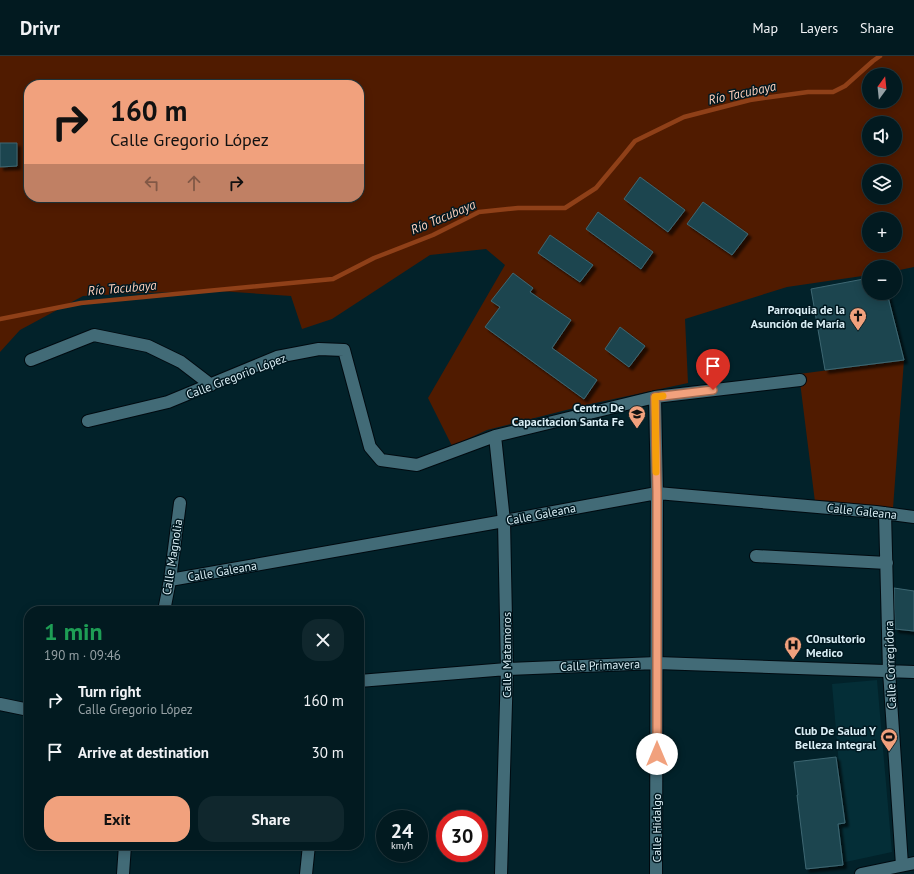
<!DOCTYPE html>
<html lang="en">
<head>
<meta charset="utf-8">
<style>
	body { margin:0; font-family:"PT Sans",sans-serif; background:#10272d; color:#f1f3f6; height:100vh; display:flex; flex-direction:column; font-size:15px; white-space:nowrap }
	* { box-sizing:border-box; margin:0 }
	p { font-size:13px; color:#96a1a5 }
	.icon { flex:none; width:22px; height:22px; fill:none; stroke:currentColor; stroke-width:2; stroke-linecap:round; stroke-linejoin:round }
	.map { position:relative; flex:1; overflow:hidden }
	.sheet { position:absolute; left:24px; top:550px; width:340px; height:244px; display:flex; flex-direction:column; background:#021a20; border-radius:16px; box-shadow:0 2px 10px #0003,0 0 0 1px #23383e }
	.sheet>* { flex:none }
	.guide { position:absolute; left:24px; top:24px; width:340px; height:122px; border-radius:16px; box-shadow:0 2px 10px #0003,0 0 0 1px #23383e; background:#f1a17d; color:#111; overflow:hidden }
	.needle { width:26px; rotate:15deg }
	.controls { position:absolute; left:862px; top:12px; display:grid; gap:8px }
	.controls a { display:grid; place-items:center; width:40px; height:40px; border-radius:50%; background:#021a20; box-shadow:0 2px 10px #0003,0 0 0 1px #23383e; font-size:20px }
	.speed { position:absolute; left:376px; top:754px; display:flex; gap:8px; font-size:20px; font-weight:700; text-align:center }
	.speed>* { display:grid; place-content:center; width:52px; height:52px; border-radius:50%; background:#021a20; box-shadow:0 2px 10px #0003,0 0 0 1px #23383e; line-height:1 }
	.speed small { font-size:10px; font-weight:400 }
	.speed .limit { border:6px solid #d22; background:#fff; color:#111 }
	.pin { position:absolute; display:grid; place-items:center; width:34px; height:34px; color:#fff; margin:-41px -17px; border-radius:50% 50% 50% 0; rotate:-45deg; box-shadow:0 0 4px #0007 }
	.pin .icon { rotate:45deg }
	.me { position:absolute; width:44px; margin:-22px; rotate:0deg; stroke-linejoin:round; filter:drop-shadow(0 0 3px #0008) }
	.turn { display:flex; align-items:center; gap:14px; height:84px; padding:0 20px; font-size:18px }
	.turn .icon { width:52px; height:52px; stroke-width:2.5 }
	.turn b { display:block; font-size:28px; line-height:34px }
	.lanes { display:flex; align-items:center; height:38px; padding:0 20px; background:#0003; justify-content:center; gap:20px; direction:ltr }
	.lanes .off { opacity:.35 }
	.round { display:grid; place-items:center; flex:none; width:42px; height:42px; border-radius:16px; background:#10272d }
	.head { display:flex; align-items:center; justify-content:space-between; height:68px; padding:0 20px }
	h1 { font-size:24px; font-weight:800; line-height:30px; color:#1e9e55 }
	.button { display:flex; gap:8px; margin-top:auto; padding:8px 20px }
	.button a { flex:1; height:46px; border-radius:16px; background:#f1a17d; color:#111; font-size:16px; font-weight:800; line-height:46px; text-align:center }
	.button a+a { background:#10272d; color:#f1f3f6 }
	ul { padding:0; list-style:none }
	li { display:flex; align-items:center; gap:12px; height:52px; padding:0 20px }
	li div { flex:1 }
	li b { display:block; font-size:15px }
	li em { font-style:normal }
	header { display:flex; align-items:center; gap:24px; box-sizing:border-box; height:56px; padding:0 20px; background:#021a20; border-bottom:1px solid #23383e }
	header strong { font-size:19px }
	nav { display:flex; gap:22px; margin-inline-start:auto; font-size:14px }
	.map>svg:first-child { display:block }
	.built { fill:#042e37 }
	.green { fill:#501b00; fill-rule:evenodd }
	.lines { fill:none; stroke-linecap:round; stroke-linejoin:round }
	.stream { stroke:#8f4018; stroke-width:4.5 }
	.building { fill:#1c4550; stroke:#3e6772; filter:url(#shadow) }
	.minor-casing { stroke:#000a10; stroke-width:14 }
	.secondary-casing { stroke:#000a10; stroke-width:14 }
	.minor { stroke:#426b77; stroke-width:12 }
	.secondary { stroke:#426b77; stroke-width:12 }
	.route-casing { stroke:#9d6951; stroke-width:10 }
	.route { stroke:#f1a17d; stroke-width:7 }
	.slow { stroke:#f59e0b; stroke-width:7 }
	.labels { text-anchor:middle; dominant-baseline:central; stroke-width:3; stroke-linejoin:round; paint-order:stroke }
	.poi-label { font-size:12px; font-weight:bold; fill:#d9eef5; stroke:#001820; text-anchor:end }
	.street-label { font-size:12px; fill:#d9eef5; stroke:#001820 }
	.water-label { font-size:13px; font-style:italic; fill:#fdcfbb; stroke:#001820 }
</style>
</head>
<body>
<header>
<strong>Drivr</strong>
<nav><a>Map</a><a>Layers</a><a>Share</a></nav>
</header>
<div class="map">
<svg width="914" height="818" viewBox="0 0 914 818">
	<defs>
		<filter id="shadow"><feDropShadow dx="3.5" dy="3.5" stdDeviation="1" flood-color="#0009"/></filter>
	</defs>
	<rect width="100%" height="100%" fill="#02222a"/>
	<path class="built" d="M877,624L892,796L841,807L838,768L844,767L832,628Z"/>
	<path class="green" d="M0,0H914V211L895,215V211H869V219L787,231L685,263L688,327L586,349L487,374L452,390L428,342L505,209L486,193L430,199L332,263L302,273L291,240L219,235L142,237L83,240L20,274L0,296ZM869,19H895V45H869ZM29,29H359V141H29ZM869,67H895V93H869ZM869,115H895V141H869ZM869,163H895V189H869Z
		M904,304L893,452L815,446L799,318Z"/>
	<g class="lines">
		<path class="stream" d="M0,263L81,247L333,223L374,202L433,179L479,156L518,152H565L596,132L622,101L635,85L684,61L750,44L808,36H833L845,30L873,5L880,0"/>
	</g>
	<path class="building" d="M0,87H17V110L0,111Z
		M640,121L685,154L668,176L624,143Z
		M703,146L748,178L732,199L687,168Z
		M598,156L653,196L641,213L586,173Z
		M550,179L593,209L580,226L538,197Z
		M513,217L533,232L530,236L571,264L552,292L597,324L584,343L485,271L500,251L491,245Z
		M869,222V237H887L904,304L825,314L811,233Z
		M620,271L645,290L629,311L605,293Z
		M894,532L914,535V575L895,573Z
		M836,701L845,767L838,768L843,809L806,813L797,739H798L794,706Z"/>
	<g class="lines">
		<g class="minor-casing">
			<path id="minor" d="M31,304L94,279L148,290L181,306L211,329
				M655,341L657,437L656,818
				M88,365L168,346L277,301L319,293L344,294L370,391L381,404L417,409L495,380L655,341L800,324
				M495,380L504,465L507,613L501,818
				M885,457L889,615L902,809
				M756,500L887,507
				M170,524L504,465L657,437L876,456L914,461
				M164,555L170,524L180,447
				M359,625L507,613L657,607L914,616
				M0,648L29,654
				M123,818L125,789
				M306,818L309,789"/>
		</g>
		<g class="secondary-casing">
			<path id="secondary" d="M861,818L914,807"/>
		</g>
		<use href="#minor" class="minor"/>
		<use href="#secondary" class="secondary"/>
	</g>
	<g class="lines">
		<g class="route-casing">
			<path id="route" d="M657,698V436L655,341L713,334"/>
		</g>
		<use href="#route" class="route"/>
		<path class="slow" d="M656,416L655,341L663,340"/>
	</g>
	<defs>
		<g id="church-pin" transform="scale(0.9)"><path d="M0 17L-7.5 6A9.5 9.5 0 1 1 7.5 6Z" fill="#f1a17d" stroke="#001820"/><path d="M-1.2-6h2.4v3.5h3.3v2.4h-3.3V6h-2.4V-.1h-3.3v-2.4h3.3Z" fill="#111"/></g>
		<g id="university-pin" transform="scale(0.9)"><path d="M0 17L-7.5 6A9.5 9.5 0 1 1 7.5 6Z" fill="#f1a17d" stroke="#001820"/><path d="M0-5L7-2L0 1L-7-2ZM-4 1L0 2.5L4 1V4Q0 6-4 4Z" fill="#111"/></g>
		<g id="hospital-pin" transform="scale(0.9)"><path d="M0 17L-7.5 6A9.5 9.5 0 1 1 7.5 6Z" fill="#f1a17d" stroke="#001820"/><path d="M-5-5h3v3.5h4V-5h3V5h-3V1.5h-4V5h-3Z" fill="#111"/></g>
		<g id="stadium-pin" transform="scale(0.9)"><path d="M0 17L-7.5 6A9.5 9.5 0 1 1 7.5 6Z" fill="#f1a17d" stroke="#001820"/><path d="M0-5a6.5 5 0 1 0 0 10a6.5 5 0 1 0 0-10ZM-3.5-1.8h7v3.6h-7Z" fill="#111"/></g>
	</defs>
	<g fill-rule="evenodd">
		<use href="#church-pin" x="858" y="260"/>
		<use href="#university-pin" x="637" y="358"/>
		<use href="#hospital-pin" x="793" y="589"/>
		<use href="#stadium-pin" x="889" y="681"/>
	</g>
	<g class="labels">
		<g class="poi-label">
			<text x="845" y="253">Parroquia de la<tspan x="845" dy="14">Asunción de María</tspan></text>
			<text x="624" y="351">Centro De<tspan x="624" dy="14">Capacitacion Santa Fe</tspan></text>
			<text x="806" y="582" text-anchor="start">C0nsultorio<tspan x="806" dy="14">Medico</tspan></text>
			<text x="876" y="674">Club De Salud Y<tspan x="876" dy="14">Belleza Integral</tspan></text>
		</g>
		<g class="street-label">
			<text transform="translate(236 320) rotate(-21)">Calle Gregorio López</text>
			<text transform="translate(862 455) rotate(6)">Calle Galeana</text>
			<text transform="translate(541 458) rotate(-11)">Calle Galeana</text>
			<text transform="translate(172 501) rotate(-81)">Calle Magnolia</text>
			<text transform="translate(222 515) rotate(-10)">Calle Galeana</text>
			<text transform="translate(506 599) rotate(-90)">Calle Matamoros</text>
			<text transform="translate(600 609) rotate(-2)">Calle Primavera</text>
			<text transform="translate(890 609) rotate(-92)">Calle Corregidora</text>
			<text transform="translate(656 772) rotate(-90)">Calle Hidalgo</text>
		</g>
		<g class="water-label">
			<text transform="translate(742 37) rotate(-12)">Río Tacubaya</text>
			<text transform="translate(443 161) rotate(-23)">Río Tacubaya</text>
			<text transform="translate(122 232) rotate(-5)">Río Tacubaya</text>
		</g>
	</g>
</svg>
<div class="controls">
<a><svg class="needle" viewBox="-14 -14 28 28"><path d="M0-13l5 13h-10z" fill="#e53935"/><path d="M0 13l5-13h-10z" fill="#96a1a5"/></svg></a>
<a><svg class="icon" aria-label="sound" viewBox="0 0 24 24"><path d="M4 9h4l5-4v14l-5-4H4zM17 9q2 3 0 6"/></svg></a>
<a><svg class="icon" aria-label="layers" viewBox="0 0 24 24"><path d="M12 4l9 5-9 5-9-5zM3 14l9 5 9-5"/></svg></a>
<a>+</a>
<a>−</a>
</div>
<div class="speed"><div>24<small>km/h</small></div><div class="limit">30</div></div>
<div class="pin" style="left:713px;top:334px;background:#d93025"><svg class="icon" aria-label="arrive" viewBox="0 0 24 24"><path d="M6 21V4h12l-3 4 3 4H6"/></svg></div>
<svg class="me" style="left:657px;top:698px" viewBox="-20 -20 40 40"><circle r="19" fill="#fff"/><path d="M0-13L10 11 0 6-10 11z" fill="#f1a17d"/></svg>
<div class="guide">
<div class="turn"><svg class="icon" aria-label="right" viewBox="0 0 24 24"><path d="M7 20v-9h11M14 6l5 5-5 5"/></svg><div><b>160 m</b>Calle Gregorio López</div></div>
<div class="lanes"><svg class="icon off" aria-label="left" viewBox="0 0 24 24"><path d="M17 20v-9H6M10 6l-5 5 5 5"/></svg><svg class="icon off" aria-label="ahead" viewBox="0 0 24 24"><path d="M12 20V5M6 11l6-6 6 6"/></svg><svg class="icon" aria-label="right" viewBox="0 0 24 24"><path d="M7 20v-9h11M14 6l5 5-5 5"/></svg></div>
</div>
<section class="sheet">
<div class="head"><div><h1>1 min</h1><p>190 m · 09:46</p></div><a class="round"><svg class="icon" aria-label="close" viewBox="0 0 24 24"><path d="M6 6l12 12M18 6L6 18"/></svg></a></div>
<ul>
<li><svg class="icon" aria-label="right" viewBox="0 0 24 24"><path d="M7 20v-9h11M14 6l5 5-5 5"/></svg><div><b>Turn right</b><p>Calle Gregorio López</p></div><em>160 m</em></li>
<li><svg class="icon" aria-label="arrive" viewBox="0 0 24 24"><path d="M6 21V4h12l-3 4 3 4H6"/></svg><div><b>Arrive at destination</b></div><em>30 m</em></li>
</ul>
<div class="button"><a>Exit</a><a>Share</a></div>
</section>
</div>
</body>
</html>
